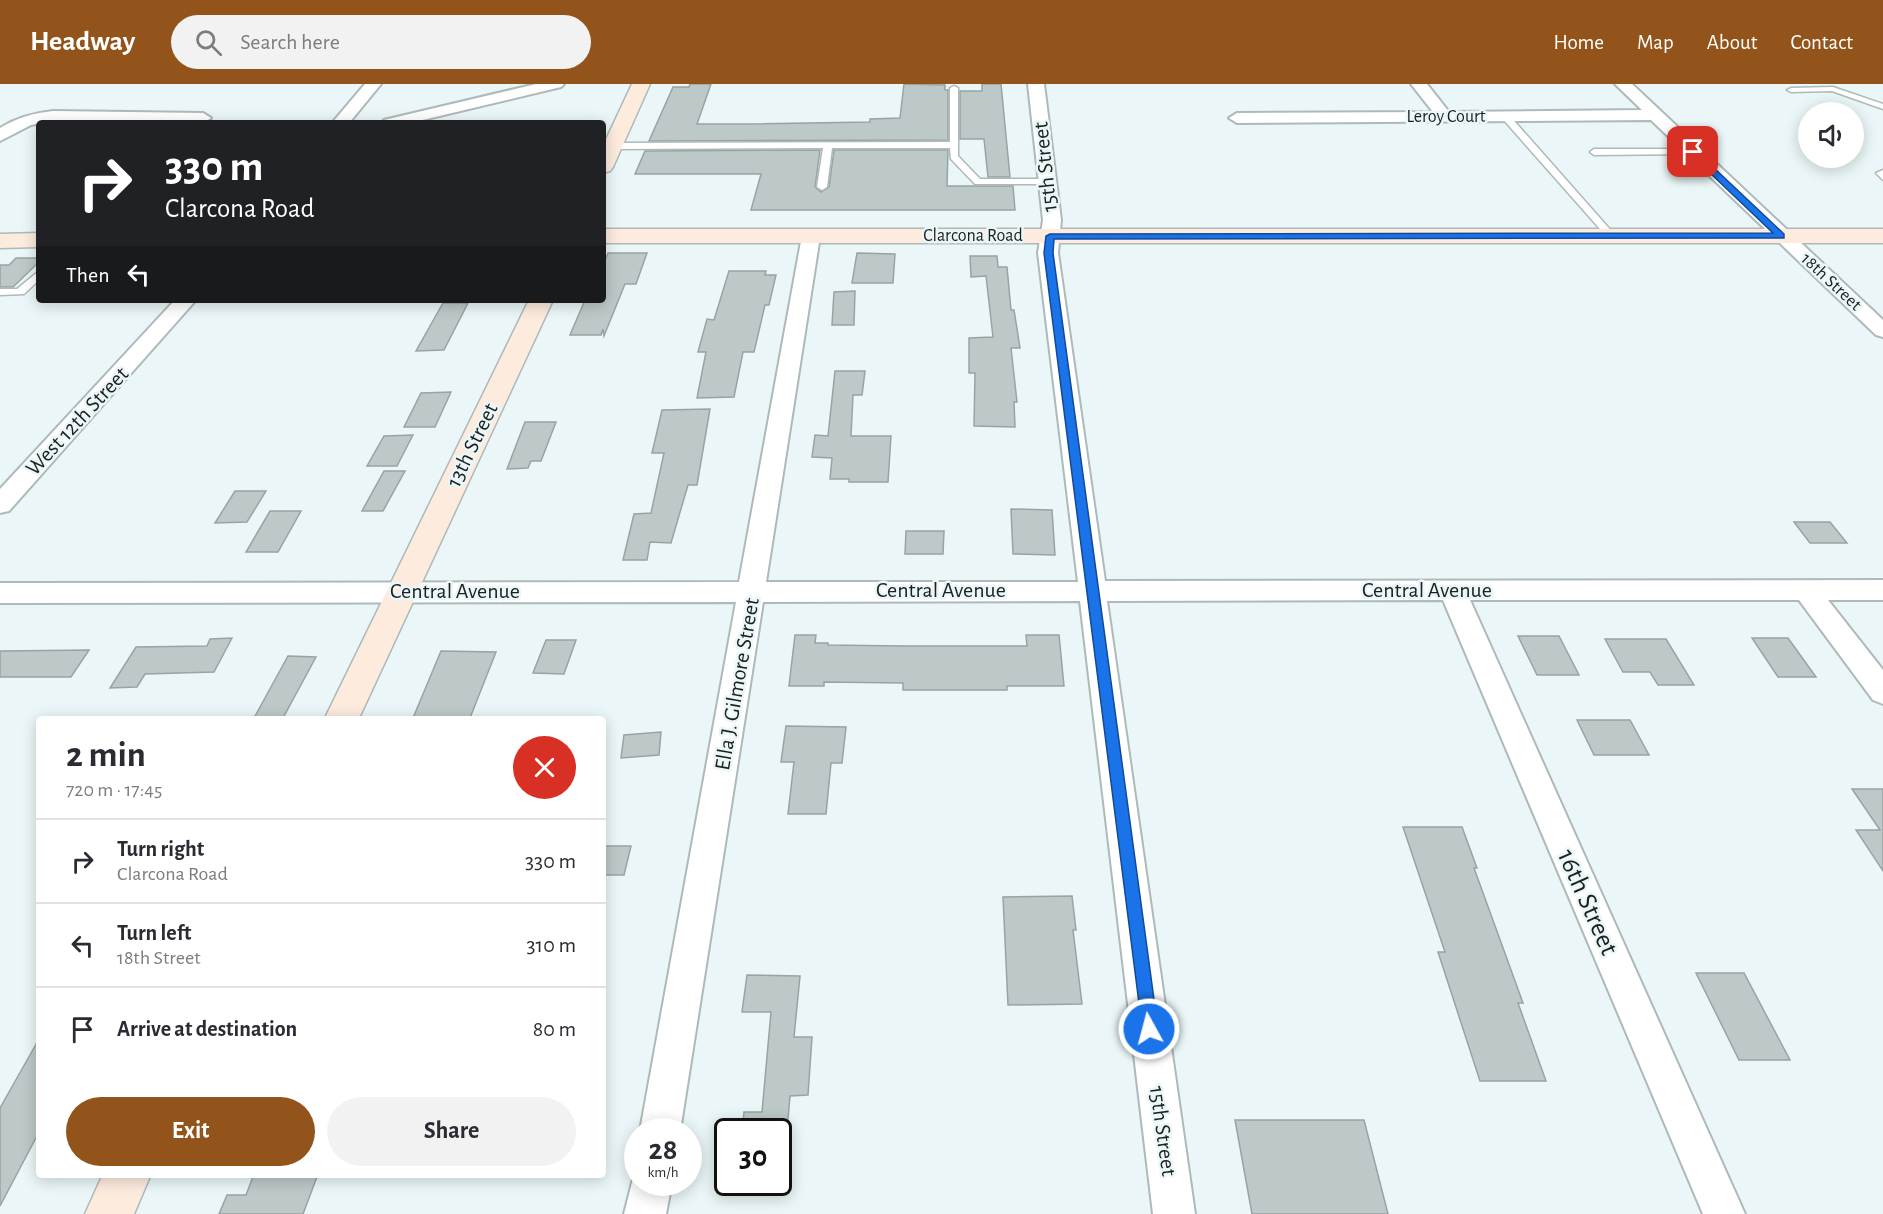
<!DOCTYPE html>
<html lang="en">
<head>
<meta charset="utf-8">
<style>
	body { margin:0; font-family:"Alegreya Sans",sans-serif; background:#f2f2f3; color:#2b2b33; height:100vh; display:flex; flex-direction:column; font-size:22px; white-space:nowrap }
	* { box-sizing:border-box; margin:0 }
	p { font-size:20px; color:#7c7c81 }
	.icon { flex:none; width:33px; height:33px; fill:none; stroke:currentColor; stroke-width:2; stroke-linecap:round; stroke-linejoin:round }
	.map { position:relative; flex:1; overflow:hidden }
	.details { position:absolute; left:36px; top:632px; width:570px; height:462px; display:flex; flex-direction:column; background:#fff; border-radius:6px; box-shadow:0 3px 15px #0003 }
	.details>* { flex:none }
	.top-card { position:absolute; left:36px; top:36px; width:570px; height:183px; border-radius:6px; box-shadow:0 3px 15px #0003; background:#202124; color:#fff; overflow:hidden }
	.buttons { position:absolute; left:1798px; top:18px; display:grid; gap:12px }
	.buttons a { display:grid; place-items:center; width:66px; height:66px; border-radius:50%; background:#fff; box-shadow:0 3px 15px #0003; font-size:30px }
	.speed { position:absolute; left:624px; top:1034px; display:flex; gap:12px; font-size:30px; font-weight:700; text-align:center }
	.speed>* { display:grid; place-content:center; width:78px; height:78px; border-radius:50%; background:#fff; box-shadow:0 3px 15px #0003; line-height:1 }
	.speed small { font-size:15px; font-weight:400 }
	.speed .limit { border:3px solid #111; border-radius:9px; background:#fff; color:#111 }
	.pin { position:absolute; display:grid; place-items:center; width:51px; height:51px; color:#fff; margin:-26px; border-radius:12px; box-shadow:0 3px 9px #0006 }
	.me { position:absolute; width:66px; margin:-33px; rotate:353deg; stroke-linejoin:round; filter:drop-shadow(0 0 4px #0008) }
	.turn { display:flex; align-items:center; gap:21px; height:126px; padding:0 30px; font-size:27px }
	.turn .icon { width:78px; height:78px; stroke-width:2.5 }
	.turn b { display:block; font-size:42px; line-height:51px }
	.then { display:flex; align-items:center; height:57px; padding:0 30px; background:#0003; gap:12px; font-size:22px }
	.round { display:grid; place-items:center; flex:none; width:63px; height:63px; border-radius:32px; background:#f2f2f3 }
	.summary { display:flex; align-items:center; justify-content:space-between; height:102px; padding:0 30px }
	h1 { font-size:36px; font-weight:700; line-height:45px }
	.button { display:flex; gap:12px; margin-top:auto; padding:12px 30px }
	.button a { flex:1; height:69px; border-radius:36px; background:#93541b; color:#fff; font-size:24px; font-weight:700; line-height:69px; text-align:center }
	.button a+a { background:#f2f2f3; color:#2b2b33 }
	ul { padding:0; list-style:none }
	li { display:flex; align-items:center; gap:18px; height:84px; padding:0 30px; border-top:2px solid #e1e1e2 }
	li div { flex:1 }
	li b { display:block; font-size:22px }
	li em { font-style:normal }
	header { display:flex; align-items:center; gap:36px; box-sizing:border-box; height:84px; padding:0 30px; background:#93541b; color:#fff }
	header strong { font-size:28px }
	nav { display:flex; gap:33px; margin-inline-start:auto; font-size:21px }
	.search { width:420px; height:54px; background:#f2f2f3; display:flex; align-items:center; gap:15px; box-sizing:border-box; padding:0 21px; border-radius:33px; color:#7c7c81; font-size:22px }
	.map>svg:first-child { display:block }
	.building { fill:#bdc8c9; stroke:#98a3a4; stroke-width:1.5 }
	.lines { fill:none; stroke-linecap:round; stroke-linejoin:round }
	.lane-casing { stroke:#aeb9ba; stroke-width:3 }
	.street-casing { stroke:#aeb9ba; stroke-width:4 }
	.secondary-casing { stroke:#aeb9ba; stroke-width:3 }
	.lane { fill:#fff; fill-rule:evenodd }
	.street { fill:#fff; fill-rule:evenodd }
	.secondary { fill:#fdebde; fill-rule:evenodd }
	.route { fill:#1a73e8; stroke:#114b97; stroke-width:1.5 }
	.labels { text-anchor:middle; dominant-baseline:central; stroke-width:5; stroke-linejoin:round; paint-order:stroke }
	.far-street-label { font-size:18px; fill:#1b2020; stroke:#eaf6f7 }
	.street-label { font-size:22px; fill:#1b2020; stroke:#eaf6f7 }
	.near-street-label { font-size:27px; fill:#1b2020; stroke:#eaf6f7 }
</style>
</head>
<body>
<header>
<strong>Headway</strong>
<div class="search"><svg class="icon" aria-label="search" viewBox="0 0 24 24"><circle cx="10" cy="10" r="6"/><path d="M15 15l6 6"/></svg>Search here</div>
<nav><a>Home</a><a>Map</a><a>About</a><a>Contact</a></nav>
</header>
<div class="map">
<svg width="1883" height="1130" viewBox="0 0 1883 1130">
	<rect width="100%" height="100%" fill="#eaf6f7"/>
	<path class="building" d="M690,0H711L697,40H741L870,38V35L900,34L904,0L945,1V6H948V56L649,57L673,3H689Z
		M982,0H1001L1010,93H988L984,55H960V7H982Z
		M820,66L815,103L821,108L829,103L834,66H948L947,102H1013L1015,126H751L761,90H635L645,67Z
		M608,169H647L636,200H625L604,252L603,245L601,251H570L585,216H603V181Z
		M857,169L895,170L893,199H852Z
		M970,172H997L998,183H1007L1011,226H1014L1020,264H1011L1017,318H1014L1015,343L974,342L975,289H969V254L993,253L986,192L971,193Z
		M16,174H39V178L13,203H0V181H9Z
		M729,187H766L765,191H776L769,221H765L754,268H743L734,313L697,314L706,268H698L707,235L714,236Z
		M855,207L854,241H832L834,208Z
		M443,219H468L444,266L416,267Z
		M835,287H865L862,311H853L851,352H891L888,398H849V395H830L832,374L812,373L815,351L828,352Z
		M451,308L435,343H404L421,309Z
		M710,325L697,401H688L671,459L650,458L647,476H623L634,430L651,429L664,369H652L662,326Z
		M525,338H556L541,377H531L528,384L507,385Z
		M413,351L397,382H367L384,352Z
		M384,387H405L383,427H362Z
		M235,407H266L247,438L215,439Z
		M1011,425L1052,426L1055,471L1013,470Z
		M270,427H301L278,468H246Z
		M1794,438H1830L1847,459H1810Z
		M906,447H944L943,470H905Z
		M795,551H816L815,559H828V561L905,562H1027L1026,551H1059L1064,602H1007V606H903V599L824,598V602H789Z
		M1518,552H1559L1579,591H1537Z
		M232,554L214,588L145,590L137,603L110,604L136,563L207,562L210,555Z
		M1752,554H1788L1816,593H1778Z
		M1605,555H1666L1694,601H1658L1650,588H1623Z
		M546,556H576L564,590L533,589Z
		M89,566L71,593H0V567Z
		M441,567L496,568L470,634H413Z
		M288,572L316,573L283,634H254Z
		M1577,636H1630L1649,671H1594Z
		M786,642L846,643L842,679H831L826,730H788L794,678H781Z
		M661,648L659,671L621,674L624,651Z
		M1852,705H1883V787L1856,746H1880Z
		M1403,743H1462L1477,784H1474L1523,919H1518L1546,997H1480L1438,868H1445Z
		M603,762H631L624,791H603Z
		M1072,812L1076,846H1073L1082,920L1008,921L1003,813Z
		M1696,889H1744L1790,976H1739Z
		M747,891L800,892L794,953H812L808,1011L790,1012L787,1047H742L744,1028H762L771,928H742Z
		M39,955V1048L0,1122V1024Z
		M1235,1036H1364L1388,1130H1252Z
		M254,1090H318L303,1130H219L227,1111H246Z"/>
	<g class="lines">
		<g class="lane-casing">
			<path id="lane" d="M954,2L958,4V72L980,95H1047L1052,98L1050,100H975L951,75L950,64H832L827,103L822,106L817,103L823,64L612,65L608,62L612,59L950,58V4Z
				M1833,3L1883,20V25L1832,7L1791,8L1787,6L1791,4Z
				M1502,30H1508L1614,150V154H1608L1502,34Z
				M1693,65L1696,66V70L1594,71L1590,68L1594,65Z
				M1883,86V96L1876,89Z
				M39,187V196L24,210L0,211V205H17Z"/>
		</g>
		<g class="street-casing">
			<path id="street" d="M365,0H381L349,39H332Z
				M536,0H564L561,3L410,39H382L384,36Z
				M1028,0H1044L1061,136L1058,169L1105,497L1883,496V516H1828L1883,586V620L1873,616L1799,516H1470L1745,1130H1703L1443,516L1107,517L1195,1130H1153L1080,517L763,518L680,1047H640L736,518L0,519V499L739,498L802,152L811,146L820,152L766,498H1078L1038,169L1043,136Z
				M1411,0H1427L1449,28L1642,26L1615,0H1632L1883,236V253L1876,251L1651,36L1237,39L1229,34L1237,29L1433,28Z
				M53,27L203,29L211,34L203,39L53,37L31,41L0,57V44C16,34 34,29 53,27Z
				M175,216H196L9,427L0,429V405Z
				M636,1083L638,1098H672L666,1130H624Z"/>
		</g>
		<g class="secondary-casing">
			<path id="secondary" d="M632,0H650L613,83L610,87L603,89V62Z
				M603,145H1883V159H603Z
				M39,149V163L0,164V150Z
				M529,216H553L359,634H325Z
				M103,1090H151L134,1130H85Z"/>
		</g>
		<use href="#lane" class="lane"/>
		<use href="#street" class="street"/>
		<use href="#secondary" class="secondary"/>
	</g>
	<path class="route" d="M1690,67H1696L1784,150V154L1054,155L1053,169L1158,945L1155,951L1149,954L1143,951L1044,169L1046,152L1050,150L1773,149L1690,70Z"/>
	<g class="labels">
		<g class="far-street-label">
			<text x="1446" y="33">Leroy Court</text>
			<text x="973" y="152">Clarcona Road</text>
			<text transform="translate(1831 198) rotate(43)">18th Street</text>
		</g>
		<g class="street-label">
			<text transform="translate(1045 83) rotate(-96)">15th Street</text>
			<text transform="translate(77 337) rotate(-47)">West 12th Street</text>
			<text transform="translate(472 361) rotate(-64)">13th Street</text>
			<text x="941" y="506">Central Avenue</text>
			<text x="1427" y="506">Central Avenue</text>
			<text x="455" y="507">Central Avenue</text>
			<text transform="translate(737 600) rotate(-80)">Ella J. Gilmore Street</text>
			<text transform="translate(1163 1047) rotate(82)">15th Street</text>
		</g>
		<g class="near-street-label">
			<text transform="translate(1588 818) rotate(66)">16th Street</text>
		</g>
	</g>
</svg>
<div class="buttons">
<a><svg class="icon" aria-label="sound" viewBox="0 0 24 24"><path d="M4 9h4l5-4v14l-5-4H4zM17 9q2 3 0 6"/></svg></a>
</div>
<div class="speed"><div>28<small>km/h</small></div><div class="limit">30</div></div>
<div class="pin" style="left:1693px;top:68px;background:#d93025"><svg class="icon" aria-label="arrive" viewBox="0 0 24 24"><path d="M6 21V4h12l-3 4 3 4H6"/></svg></div>
<svg class="me" style="left:1149px;top:945px" viewBox="-20 -20 40 40"><circle r="17" fill="#1a73e8" stroke="#fff" stroke-width="3"/><path d="M0-11L8 9 0 5-8 9z" fill="#fff"/></svg>
<div class="top-card">
<div class="turn"><svg class="icon" aria-label="right" viewBox="0 0 24 24"><path d="M7 20v-9h11M14 6l5 5-5 5"/></svg><div><b>330 m</b>Clarcona Road</div></div>
<div class="then">Then<svg class="icon" aria-label="left" viewBox="0 0 24 24"><path d="M17 20v-9H6M10 6l-5 5 5 5"/></svg></div>
</div>
<section class="details">
<div class="summary"><div><h1>2 min</h1><p>720 m · 17:45</p></div><a class="round" style="background:#d93025;color:#fff"><svg class="icon" aria-label="close" viewBox="0 0 24 24"><path d="M6 6l12 12M18 6L6 18"/></svg></a></div>
<ul>
<li><svg class="icon" aria-label="right" viewBox="0 0 24 24"><path d="M7 20v-9h11M14 6l5 5-5 5"/></svg><div><b>Turn right</b><p>Clarcona Road</p></div><em>330 m</em></li>
<li><svg class="icon" aria-label="left" viewBox="0 0 24 24"><path d="M17 20v-9H6M10 6l-5 5 5 5"/></svg><div><b>Turn left</b><p>18th Street</p></div><em>310 m</em></li>
<li><svg class="icon" aria-label="arrive" viewBox="0 0 24 24"><path d="M6 21V4h12l-3 4 3 4H6"/></svg><div><b>Arrive at destination</b></div><em>80 m</em></li>
</ul>
<div class="button"><a>Exit</a><a>Share</a></div>
</section>
</div>
</body>
</html>
